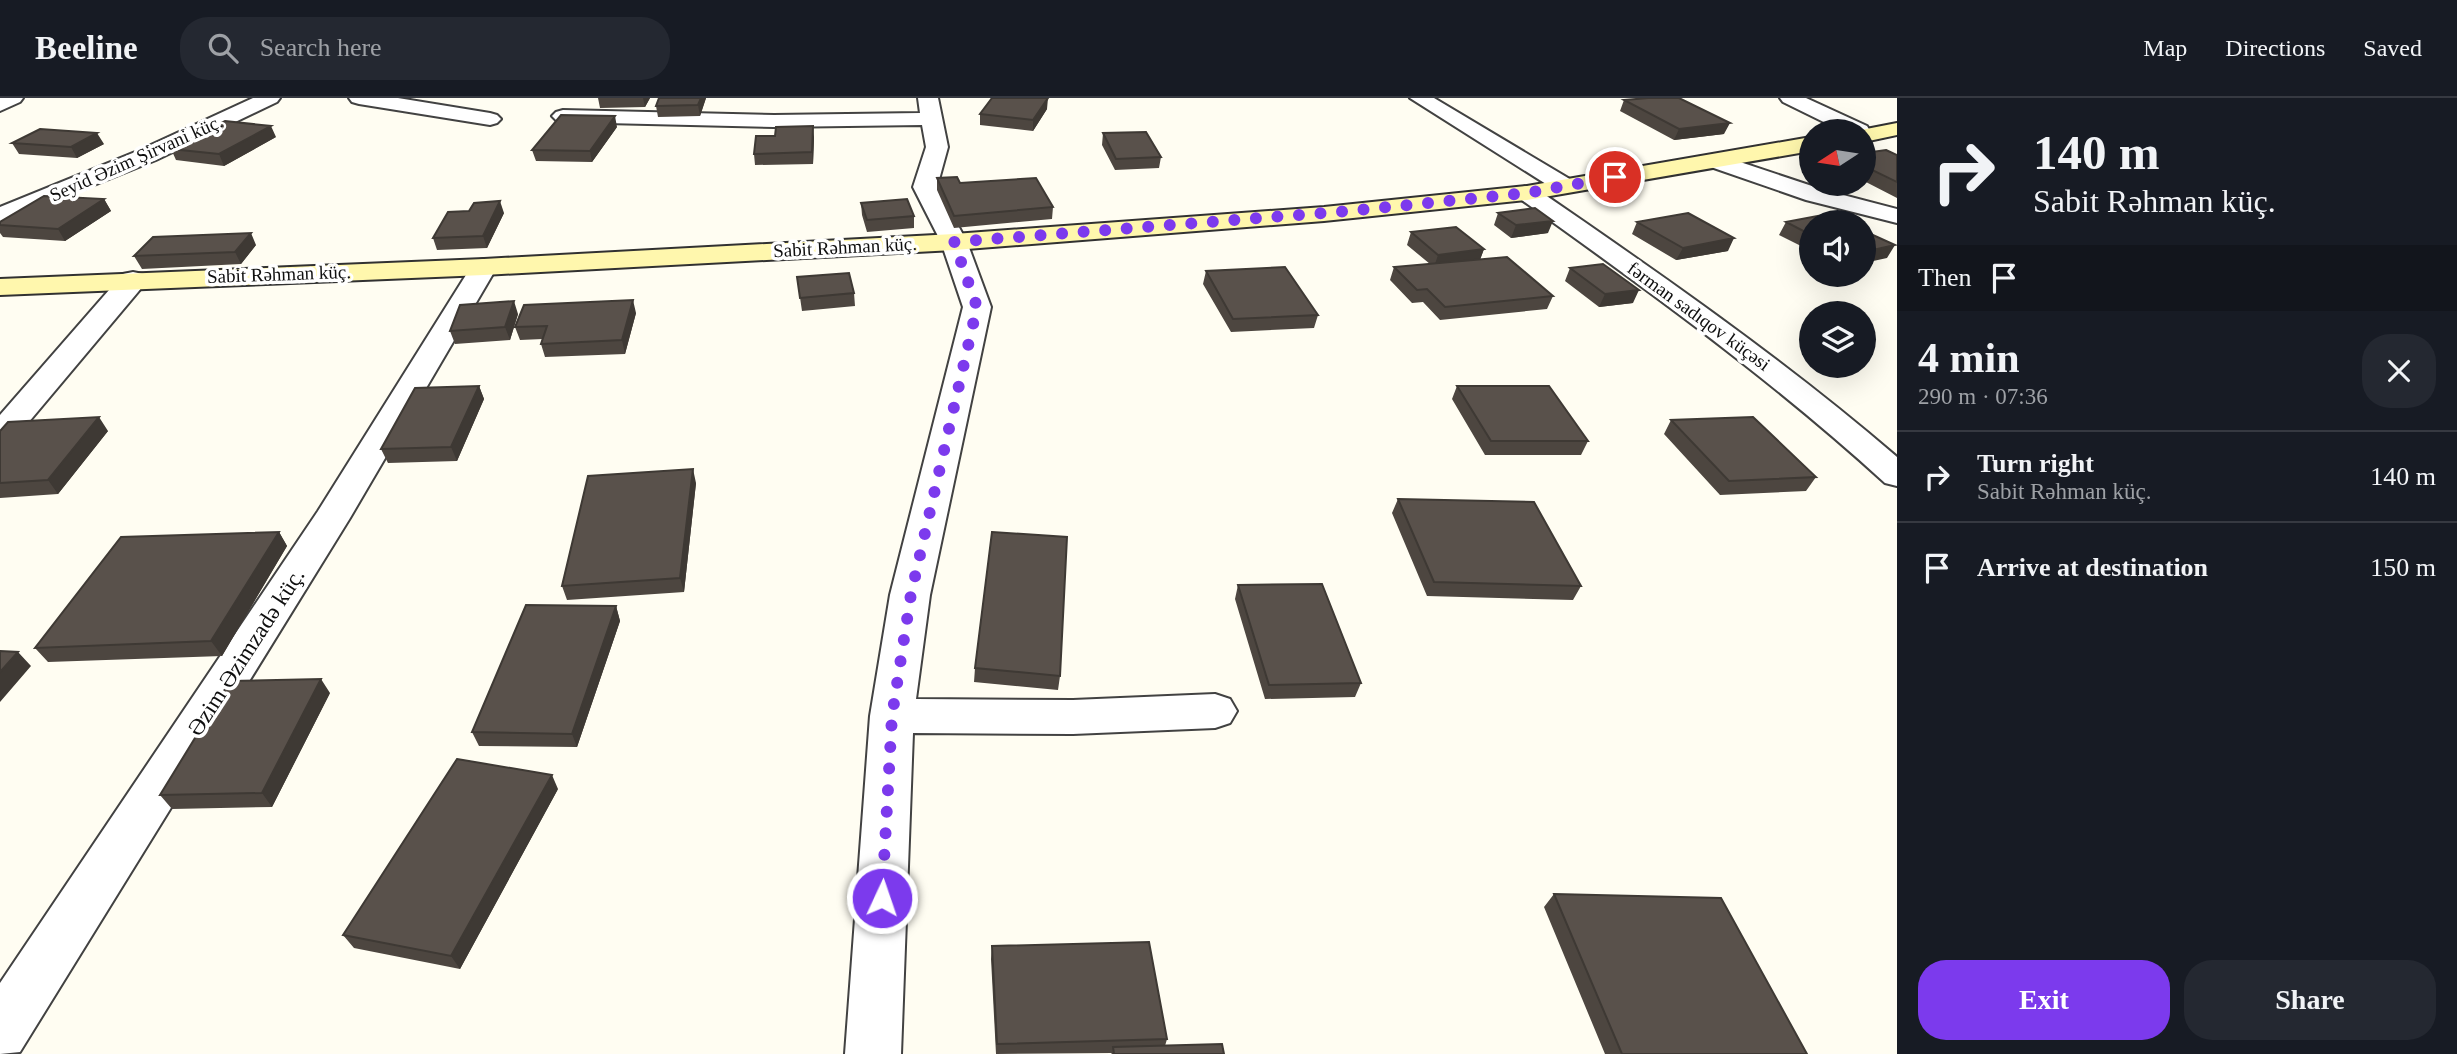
<!DOCTYPE html>
<html lang="en">
<head>
<meta charset="utf-8">
<style>
	body { margin:0; font-family:Georgia,serif; background:#242831; color:#f1f3f6; height:100vh; display:flex; flex-direction:column; font-size:26px; white-space:nowrap }
	* { box-sizing:border-box; margin:0 }
	p { font-size:23px; color:#9ea1a6 }
	.icon { flex:none; width:38px; height:38px; fill:none; stroke:currentColor; stroke-width:2; stroke-linecap:round; stroke-linejoin:round }
	.map { position:relative; flex:1; overflow:hidden }
	.sheet { display:flex; flex-direction:column; background:#171b24; width:560px }
	.sheet>* { flex:none }
	.banner { background:#171b24; color:#f1f3f6; overflow:hidden }
	.needle { width:46px; rotate:258deg }
	.controls { position:absolute; left:1799px; top:21px; display:grid; gap:14px }
	.controls a { display:grid; place-items:center; width:77px; height:77px; border-radius:50%; background:#171b24; box-shadow:0 7px 28px #0002; font-size:35px }
	.pin { position:absolute; display:grid; place-items:center; width:60px; height:60px; color:#fff; margin:-30px; border:4px solid #fff; border-radius:50%; box-shadow:0 2px 7px #0007 }
	.me { position:absolute; width:77px; margin:-38px; rotate:3deg; stroke-linejoin:round; filter:drop-shadow(0 0 5px #0008) }
	.turn { display:flex; align-items:center; gap:24px; height:147px; padding:0 21px; font-size:32px }
	.turn .icon { width:91px; height:91px; stroke-width:2.5 }
	.turn b { display:block; font-size:49px; line-height:60px }
	.then { display:flex; align-items:center; height:66px; padding:0 21px; background:#0003; gap:14px; font-size:26px }
	.round { display:grid; place-items:center; flex:none; width:74px; height:74px; border-radius:28px; background:#242831 }
	.overview { display:flex; align-items:center; justify-content:space-between; height:119px; padding:0 21px }
	h1 { font-size:42px; font-weight:700; line-height:52px }
	.cta { display:flex; gap:14px; margin-top:auto; padding:14px 21px }
	.cta a { flex:1; height:80px; border-radius:28px; background:#7c3aed; color:#fff; font-size:28px; font-weight:700; line-height:80px; text-align:center }
	.cta a+a { background:#242831; color:#f1f3f6 }
	ul { padding:0; list-style:none }
	li { display:flex; align-items:center; gap:21px; height:91px; padding:0 21px; border-top:2px solid #363941 }
	li div { flex:1 }
	li b { display:block; font-size:26px }
	li em { font-style:normal }
	header { display:flex; align-items:center; gap:42px; box-sizing:border-box; height:98px; padding:0 35px; background:#171b24; border-bottom:2px solid #363941 }
	header strong { font-size:33px }
	nav { display:flex; gap:38px; margin-inline-start:auto; font-size:24px }
	.search { width:490px; height:63px; background:#242831; display:flex; align-items:center; gap:18px; box-sizing:border-box; padding:0 24px; border-radius:28px; color:#9ea1a6; font-size:26px }
	main { display:flex; flex:1; min-height:0 }
	.map>svg:first-child { display:block }
	.lines { fill:none; stroke-linecap:round; stroke-linejoin:round }
	.street-casing { stroke:#424242; stroke-width:4 }
	.secondary-casing { stroke:#313131; stroke-width:4 }
	.street { fill:#fff; fill-rule:evenodd }
	.secondary { fill:#fff7ad; fill-rule:evenodd }
	.wall { fill:#4d4640 }
	.shaded-wall { fill:#3e3934 }
	.building { fill:#59514b; stroke:#3e3934; stroke-width:2 }
	.route { stroke:#7c3aed; stroke-width:12; stroke-dasharray:0 21.6 }
	.labels { text-anchor:middle; dominant-baseline:central; stroke-width:7; stroke-linejoin:round; paint-order:stroke }
	.far-street-label { font-size:19px; fill:#0f0f0f; stroke:#fff }
	.street-label { font-size:23px; fill:#0f0f0f; stroke:#fff }
</style>
</head>
<body>
<header>
<strong>Beeline</strong>
<div class="search"><svg class="icon" aria-label="search" viewBox="0 0 24 24"><circle cx="10" cy="10" r="6"/><path d="M15 15l6 6"/></svg>Search here</div>
<nav><a>Map</a><a>Directions</a><a>Saved</a></nav>
</header>
<main>
<div class="map">
<svg width="1897" height="956" viewBox="0 0 1897 956">
	<rect width="100%" height="100%" fill="#fffdf2"/>
	<g class="lines">
		<g class="street-casing">
			<path id="street" d="M0,0H23L20,4L0,13Z
				M253,0H280L277,4L156,62L0,125V109L140,52Z
				M349,0H398L490,15L497,17L501,21L497,25L490,27L359,6L352,4Z
				M918,0H938L948,49L937,89L967,144L991,209L930,497L916,601L1073,602L1215,596L1230,601L1237,613L1230,625L1215,630L1073,636L913,635L901,956H845L870,618L890,497L963,209L941,144L913,89L926,49L922,27L774,29L563,24L556,22L552,18L556,14L563,12L774,17L920,15Z
				M1410,0H1434L1573,83L1577,88L1573,93H1557Z
				M1780,0H1806L1867,28L1870,33L1864,38V33H1842L1783,4Z
				M1716,56L1824,92L1897,111V125L1806,102L1708,68L1705,63L1708,58Z
				M1527,88L1535,90C1659,175 1783,261 1897,359V388L1885,385C1770,280 1645,190 1519,100L1515,95L1519,90Z
				M484,161L493,163L497,169L350,420L20,954L0,956V885L318,413L471,169L475,163Z
				M133,174L143,176L147,182L143,188L12,344L0,347V317L123,176Z"/>
		</g>
		<g class="secondary-casing">
			<path id="secondary" d="M1897,25V37L1864,44V33H1856Z
				M1811,39V53L1527,102L1324,123L954,152L484,177L0,197V181L484,161L954,136L1324,109L1527,88Z"/>
		</g>
		<use href="#street" class="street"/>
		<use href="#secondary" class="secondary"/>
	</g>
	<path class="wall" d="M598,0H650L645,9L600,10Z
		M659,0H706L700,18L658,19L656,8Z
		M1624,2L1724,36L1674,42L1620,13Z
		M1047,11L1033,33L980,27V16Z
		M617,29L592,64L536,63L532,52Z
		M1103,35L1161,59L1159,70L1115,72L1102,47Z
		M276,39L224,68L176,62L171,51Z
		M814,39L813,66L755,67L754,56Z
		M12,45L104,46L77,60L19,56Z
		M1864,55L1897,57V100L1864,83Z
		M937,80L1053,109L1052,121L954,130L937,92Z
		M104,101L111,113L65,143L3,139L0,135V124Z
		M861,105L914,118V130L867,134L862,117Z
		M469,113L504,115L487,150L437,152L433,140Z
		M1498,115L1548,135L1511,140L1494,127Z
		M1637,124L1728,153L1676,162L1632,136Z
		M1786,124H1811V153L1779,137Z
		M1411,134L1484,151L1480,162L1553,198L1547,211L1440,222L1423,204L1412,205L1390,182L1394,169L1430,166L1407,147Z
		M256,147L241,166L142,171L134,158Z
		M1570,170L1633,205L1599,209L1565,183Z
		M1206,173L1318,217L1314,230L1231,234L1203,186Z
		M797,179L854,195L855,208L802,213Z
		M636,215L625,256L545,259L541,246L543,241L520,242L515,229Z
		M518,216L510,242L455,246L450,233Z
		M479,288L484,301L457,363L388,365L381,351Z
		M1457,288L1588,343L1581,357H1485L1452,301Z
		M1671,322L1816,379L1806,393L1720,397L1664,336Z
		M0,333H108L58,396L0,400Z
		M696,385L684,494L567,502L562,488Z
		M1398,401L1581,488L1573,502L1427,498L1392,415Z
		M279,434L287,448L222,558L48,564L35,550Z
		M1238,487L1361,585L1355,599L1265,601L1235,501Z
		M616,508L620,523L577,649L479,648L472,634Z
		M975,570L1060,578L1058,592L974,584Z
		M330,595L272,709L172,711L160,697Z
		M558,691L460,871L354,850L343,837Z
		M1554,796L1807,956H1605L1544,809Z
		M992,848L1167,941L1165,948L1224,956H1111L1112,955L996,956L991,861Z"/>
	<path class="shaded-wall" d="M643,0H650L645,9Z
		M701,0H706L700,18L698,7Z
		M1048,0L1047,11L1033,33V22Z
		M615,18L617,29L592,64L590,53Z
		M1730,25L1724,36L1674,42L1679,31Z
		M271,28L276,39L224,68L219,56Z
		M813,28L814,39L813,66L812,54Z
		M97,35L104,46L77,60L71,49Z
		M104,101L111,113L65,143L58,131Z
		M500,103L504,115L487,150L483,138Z
		M1553,123L1548,135L1511,140L1516,127Z
		M251,135L256,147L241,166L235,154Z
		M1734,140L1728,153L1676,162L1683,150Z
		M1895,147L1887,160L1864,165V154Z
		M1484,151L1479,164L1434,169L1438,157Z
		M1639,192L1633,205L1599,209L1605,196Z
		M633,202L636,215L625,256L622,242Z
		M514,203L518,216L510,242L505,229Z
		M479,288L484,301L457,363L451,349Z
		M99,319L108,333L58,396L48,382Z
		M693,371L696,385L684,494L680,480Z
		M279,434L287,448L222,558L211,543Z
		M616,508L620,523L577,649L572,636Z
		M18,554L31,568L0,604V574Z
		M321,581L330,595L272,709L262,695Z
		M552,677L558,691L460,871L451,858Z"/>
	<path class="building" d="M659,0H701L698,7L656,8Z
		M992,0H1048L1033,22L980,16Z
		M1648,0H1679L1730,25L1679,31L1624,2Z
		M561,17L615,18L590,53L532,52Z
		M225,23L271,28L219,56L171,51Z
		M813,28L812,54L754,56L756,38H775L776,29Z
		M40,31L97,35L71,49L12,45Z
		M1146,34L1161,59L1116,61L1103,35Z
		M1886,52L1897,57V84L1864,68V55Z
		M957,79L960,85L1036,80L1053,109L954,118L937,80Z
		M44,98L104,101L58,131L0,127V124Z
		M907,101L914,118L867,122L861,105Z
		M500,103L483,138L433,140L448,114L469,113L474,105Z
		M1535,110L1553,123L1516,127L1498,115Z
		M1688,115L1734,140L1683,150L1637,124Z
		M1828,116L1846,124H1811V137L1786,124Z
		M1456,129L1484,151L1438,157L1411,134Z
		M1864,133L1895,147L1864,154Z
		M251,135L235,154L134,158L153,139Z
		M1507,159L1553,198L1445,209L1427,191L1417,192L1394,169Z
		M1603,166L1639,192L1605,196L1570,170Z
		M1285,169L1318,217L1233,221L1206,173Z
		M849,175L854,195L800,200L797,179Z
		M633,202L622,242L541,246L547,228L515,229L524,207Z
		M514,203L505,229L450,233L460,207Z
		M479,288L451,349L381,351L415,290Z
		M1457,288H1549L1588,343H1491Z
		M99,319L48,382L0,385V333L8,324Z
		M1753,319L1816,379L1729,383L1671,322Z
		M693,371L680,480L562,488L588,378Z
		M1398,401L1534,404L1581,488L1434,484Z
		M279,434L211,543L35,550L121,439Z
		M992,434L1067,439L1060,578L975,570Z
		M1322,486L1361,585L1269,587L1238,487Z
		M526,507L616,508L572,636L472,634Z
		M0,553L18,554L0,574Z
		M321,581L262,695L160,697L230,583Z
		M457,661L552,677L451,858L343,837Z
		M1554,796L1721,800L1807,956H1622Z
		M1149,844L1167,941L997,946L992,848Z
		M1222,946L1224,956H1114L1113,949Z"/>
	<g class="lines">
		<path class="route" d="M882,800L892,618L911,496L977,209L954,144L1349,113L1527,95L1615,79"/>
	</g>
	<g class="labels">
		<g class="far-street-label">
			<text transform="translate(136 60) rotate(-24)">Seyid Əzim Şirvani küç.</text>
			<text transform="translate(845 149) rotate(-3)">Sabit Rəhman küç.</text>
			<text transform="translate(279 176) rotate(-2)">Sabit Rəhman küç.</text>
			<text transform="translate(1699 218) rotate(36)">fərman sadıqov küçəsi</text>
		</g>
		<g class="street-label">
			<text transform="translate(246 554) rotate(-57)">Əzim Əzimzadə küç.</text>
		</g>
	</g>
</svg>
<div class="controls">
<a><svg class="needle" viewBox="-14 -14 28 28"><path d="M0-13l5 13h-10z" fill="#e53935"/><path d="M0 13l5-13h-10z" fill="#9ea1a6"/></svg></a>
<a><svg class="icon" aria-label="sound" viewBox="0 0 24 24"><path d="M4 9h4l5-4v14l-5-4H4zM17 9q2 3 0 6"/></svg></a>
<a><svg class="icon" aria-label="layers" viewBox="0 0 24 24"><path d="M12 4l9 5-9 5-9-5zM3 14l9 5 9-5"/></svg></a>
</div>
<div class="pin" style="left:1615px;top:79px;background:#d93025"><svg class="icon" aria-label="arrive" viewBox="0 0 24 24"><path d="M6 21V4h12l-3 4 3 4H6"/></svg></div>
<svg class="me" style="left:882px;top:800px" viewBox="-20 -20 40 40"><circle r="17" fill="#7c3aed" stroke="#fff" stroke-width="3"/><path d="M0-11L8 9 0 5-8 9z" fill="#fff"/></svg>
</div>
<section class="sheet">
<div class="banner">
<div class="turn"><svg class="icon" aria-label="right" viewBox="0 0 24 24"><path d="M7 20v-9h11M14 6l5 5-5 5"/></svg><div><b>140 m</b>Sabit Rəhman küç.</div></div>
<div class="then">Then<svg class="icon" aria-label="arrive" viewBox="0 0 24 24"><path d="M6 21V4h12l-3 4 3 4H6"/></svg></div>
</div>
<div class="overview"><div><h1>4 min</h1><p>290 m · 07:36</p></div><a class="round"><svg class="icon" aria-label="close" viewBox="0 0 24 24"><path d="M6 6l12 12M18 6L6 18"/></svg></a></div>
<ul>
<li><svg class="icon" aria-label="right" viewBox="0 0 24 24"><path d="M7 20v-9h11M14 6l5 5-5 5"/></svg><div><b>Turn right</b><p>Sabit Rəhman küç.</p></div><em>140 m</em></li>
<li><svg class="icon" aria-label="arrive" viewBox="0 0 24 24"><path d="M6 21V4h12l-3 4 3 4H6"/></svg><div><b>Arrive at destination</b></div><em>150 m</em></li>
</ul>
<div class="cta"><a>Exit</a><a>Share</a></div>
</section>
</main>
</body>
</html>
